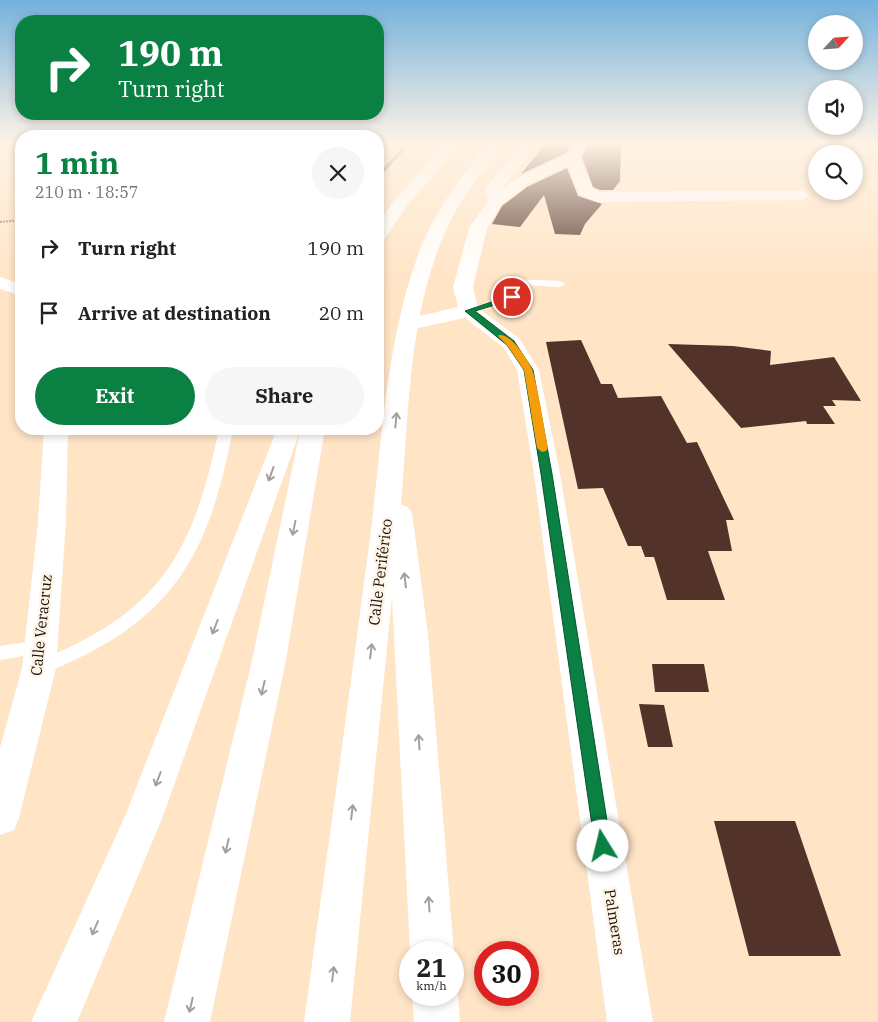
<!DOCTYPE html>
<html lang="en">
<head>
<meta charset="utf-8">
<style>
	body { margin:0; font-family:"IBM Plex Serif",serif; background:#f6f6f6; color:#222; height:100vh; display:flex; flex-direction:column; font-size:19px; white-space:nowrap }
	* { box-sizing:border-box; margin:0 }
	p { font-size:16px; color:#767676 }
	.icon { flex:none; width:28px; height:28px; fill:none; stroke:currentColor; stroke-width:2; stroke-linecap:round; stroke-linejoin:round }
	.map { position:relative; flex:1; overflow:hidden }
	.details { position:absolute; left:15px; top:130px; width:369px; height:305px; display:flex; flex-direction:column; background:#fff; border-radius:20px; box-shadow:0 2px 8px #0003 }
	.details>* { flex:none }
	.hud { position:absolute; left:15px; top:15px; width:369px; height:105px; border-radius:20px; box-shadow:0 2px 8px #0003; background:#0b8043; color:#fff; overflow:hidden }
	.needle { width:32px; rotate:64deg }
	.fabs { position:absolute; left:808px; top:15px; display:grid; gap:10px }
	.fabs a { display:grid; place-items:center; width:55px; height:55px; border-radius:50%; background:#fff; box-shadow:0 2px 8px #0003; font-size:25px }
	.speed { position:absolute; left:399px; top:941px; display:flex; gap:10px; font-size:25px; font-weight:700; text-align:center }
	.speed>* { display:grid; place-content:center; width:65px; height:65px; border-radius:50%; background:#fff; box-shadow:0 2px 8px #0003; line-height:1 }
	.speed small { font-size:12px; font-weight:400 }
	.speed .limit { border:8px solid #d22; background:#fff; color:#111 }
	.pin { position:absolute; display:grid; place-items:center; width:42px; height:42px; color:#fff; margin:-21px; border:2px solid #fff; border-radius:50%; box-shadow:0 1px 5px #0007 }
	.me { position:absolute; width:55px; margin:-28px; rotate:351deg; stroke-linejoin:round; filter:drop-shadow(0 0 4px #0008) }
	.turn { display:flex; align-items:center; gap:18px; height:105px; padding:0 20px; font-size:22px }
	.turn .icon { width:65px; height:65px; stroke-width:2.5 }
	.turn b { display:block; font-size:35px; line-height:42px }
	.round { display:grid; place-items:center; flex:none; width:52px; height:52px; border-radius:26px; background:#f6f6f6 }
	.head { display:flex; align-items:center; justify-content:space-between; height:85px; padding:0 20px }
	h1 { font-size:30px; font-weight:700; line-height:38px; color:#0b8043 }
	.action { display:flex; gap:10px; margin-top:auto; padding:10px 20px }
	.action a { flex:1; height:58px; border-radius:30px; background:#0b8043; color:#fff; font-size:20px; font-weight:700; line-height:58px; text-align:center }
	.action a+a { background:#f6f6f6; color:#222 }
	ul { padding:0; list-style:none }
	li { display:flex; align-items:center; gap:15px; height:65px; padding:0 20px }
	li div { flex:1 }
	li b { display:block; font-size:19px }
	li em { font-style:normal }
	.map>svg:first-child { display:block }
	.lines { fill:none; stroke-linecap:round; stroke-linejoin:round }
	.stream { fill:#4e8090; fill-rule:evenodd }
	.building { fill:#533329 }
	.path { stroke:#988570; stroke-width:2; stroke-dasharray:2 1; stroke-linecap:butt }
	.lane { fill:#fff; fill-rule:evenodd }
	.street { fill:#fff; fill-rule:evenodd }
	.secondary { fill:#fff; fill-rule:evenodd }
	.highway { fill:#fff; fill-rule:evenodd }
	.oneway { stroke:#a3a09c }
	.route { fill:#0b8043; stroke:#07532c }
	.slow { fill:#f59e0b }
	.labels { text-anchor:middle; dominant-baseline:central; stroke-width:5; stroke-linejoin:round; paint-order:stroke }
	.street-label { font-size:15px; fill:#1a1107; stroke:#fff4e8 }
</style>
</head>
<body>
<div class="map">
<svg width="878" height="1022" viewBox="0 0 878 1022">
	<rect width="100%" height="100%" fill="#ffe4c6"/>
	<g class="lines">
		<path class="stream" d="M405,144H410L380,177H378V174Z"/>
	</g>
	<path class="building" d="M545,144H571L566,153L521,174Z
		M589,144H621L620,181L613,190H600L593,187L582,157Z
		M567,168L578,196L602,204L585,224L580,235L555,234L544,195L520,227L492,224L502,206L527,187Z
		M581,340L601,384H612L618,398L661,396L687,443L697,442L734,520H726L732,551H708L725,600H667L654,557H645L641,546H628L603,488L578,489L546,342Z
		M668,344L733,346L771,351L770,365L834,357L861,401L832,400L836,406H823L835,424H807L806,421L741,428Z
		M652,664H704L709,692H655Z
		M639,704L664,705L673,747H648Z
		M714,821H795L841,956H749Z"/>
	<g class="lines">
		<path class="path" d="M0,222L21,220"/>
		<path class="lane" d="M515,279L560,281L565,284L560,287L520,285L517,299L469,314L464,311L508,295L510,282Z
			M219,429H233C208,559 172,622 45,673L39,675L33,673L30,668L33,663C158,614 192,558 219,429Z
			M40,640L46,642L49,647L46,652L0,660V646Z"/>
		<path class="street" d="M522,144H537L501,190L516,179L567,154L573,144H587L580,157L592,188L600,192L802,190L810,195L802,200L597,202L579,194L568,165L526,185L501,205L487,228L473,287L478,308L519,338L539,370L560,474L653,1022H607L534,474L517,370L503,347L465,318L409,330L402,328L399,324L402,320L458,307L453,287L469,228L488,201L485,188Z
			M832,144H861L859,147L837,151L832,150L830,147Z"/>
		<path class="secondary" d="M0,277L21,284V296L0,289Z
			M44,429H68L66,522L56,668L19,818L14,830L0,835V748L22,668L38,522Z"/>
		<path class="highway" d="M445,144H460L406,207L384,240L378,241V224L394,201Z
			M488,144H503C484,171 462,195 448,226C408,311 409,413 401,505L408,507L412,513L428,634L454,952L452,955V952H410L392,597L350,1022H304C326,861 349,700 370,538C382,444 385,346 418,255C433,214 460,177 488,144Z
			M277,429H325L285,665L210,1022H164L251,665L300,431L163,816L77,1022H31L125,816Z
			M452,982L458,995L460,1022H414L412,995H452Z"/>
	</g>
	<defs><path id="oneway-shaft" d="M-6 0H5M1.5-3L5.5 0L1.5 3" fill="none" stroke-width="1.6" stroke-linecap="round" stroke-linejoin="round" transform="scale(1.25)"/></defs>
	<g class="oneway">
		<use href="#oneway-shaft" transform="translate(396 420) rotate(-85)"/>
		<use href="#oneway-shaft" transform="translate(271 474) rotate(110)"/>
		<use href="#oneway-shaft" transform="translate(294 528) rotate(101)"/>
		<use href="#oneway-shaft" transform="translate(405 580) rotate(-97)"/>
		<use href="#oneway-shaft" transform="translate(215 627) rotate(111)"/>
		<use href="#oneway-shaft" transform="translate(371 651) rotate(-83)"/>
		<use href="#oneway-shaft" transform="translate(263 688) rotate(103)"/>
		<use href="#oneway-shaft" transform="translate(419 742) rotate(-94)"/>
		<use href="#oneway-shaft" transform="translate(158 779) rotate(111)"/>
		<use href="#oneway-shaft" transform="translate(352 812) rotate(-83)"/>
		<use href="#oneway-shaft" transform="translate(227 846) rotate(103)"/>
		<use href="#oneway-shaft" transform="translate(429 904) rotate(-94)"/>
		<use href="#oneway-shaft" transform="translate(95 928) rotate(114)"/>
		<use href="#oneway-shaft" transform="translate(333 974) rotate(-83)"/>
		<use href="#oneway-shaft" transform="translate(191 1005) rotate(103)"/>
	</g>
	<linearGradient id="sky" x2="0" y2="1"><stop stop-color="#73b2dc"/><stop offset="0.5" stop-color="#fff3e5"/><stop offset="1" stop-color="#fff3e5" stop-opacity="0"/></linearGradient>
	<rect width="878" height="287" fill="url(#sky)"/>
	<path class="route" d="M512,295L515,296V299L475,311L514,341L533,370L552,474L611,846L609,851L603,853L597,851L595,846L541,474L524,370L507,345L465,311Z"/>
	<path class="slow" d="M499,335C511,333 530,362 533,372C540,397 543,423 548,448L546,451L542,452L537,448L524,370L507,345L498,336Z"/>
	<g class="labels">
		<g class="street-label">
			<text transform="translate(380 572) rotate(-83)">Calle Periférico</text>
			<text transform="translate(41 625) rotate(-84)">Calle Veracruz</text>
			<text transform="translate(615 922) rotate(81)">Palmeras</text>
		</g>
	</g>
</svg>
<div class="fabs">
<a><svg class="needle" viewBox="-14 -14 28 28"><path d="M0-13l5 13h-10z" fill="#e53935"/><path d="M0 13l5-13h-10z" fill="#767676"/></svg></a>
<a><svg class="icon" aria-label="sound" viewBox="0 0 24 24"><path d="M4 9h4l5-4v14l-5-4H4zM17 9q2 3 0 6"/></svg></a>
<a><svg class="icon" aria-label="search" viewBox="0 0 24 24"><circle cx="10" cy="10" r="6"/><path d="M15 15l6 6"/></svg></a>
</div>
<div class="speed"><div>21<small>km/h</small></div><div class="limit">30</div></div>
<div class="pin" style="left:512px;top:297px;background:#d93025"><svg class="icon" aria-label="arrive" viewBox="0 0 24 24"><path d="M6 21V4h12l-3 4 3 4H6"/></svg></div>
<svg class="me" style="left:603px;top:846px" viewBox="-20 -20 40 40"><circle r="19" fill="#fff"/><path d="M0-13L10 11 0 6-10 11z" fill="#0b8043"/></svg>
<div class="hud">
<div class="turn"><svg class="icon" aria-label="right" viewBox="0 0 24 24"><path d="M7 20v-9h11M14 6l5 5-5 5"/></svg><div><b>190 m</b>Turn right</div></div>
</div>
<section class="details">
<div class="head"><div><h1>1 min</h1><p>210 m · 18:57</p></div><a class="round"><svg class="icon" aria-label="close" viewBox="0 0 24 24"><path d="M6 6l12 12M18 6L6 18"/></svg></a></div>
<ul>
<li><svg class="icon" aria-label="right" viewBox="0 0 24 24"><path d="M7 20v-9h11M14 6l5 5-5 5"/></svg><div><b>Turn right</b></div><em>190 m</em></li>
<li><svg class="icon" aria-label="arrive" viewBox="0 0 24 24"><path d="M6 21V4h12l-3 4 3 4H6"/></svg><div><b>Arrive at destination</b></div><em>20 m</em></li>
</ul>
<div class="action"><a>Exit</a><a>Share</a></div>
</section>
</div>
</body>
</html>
